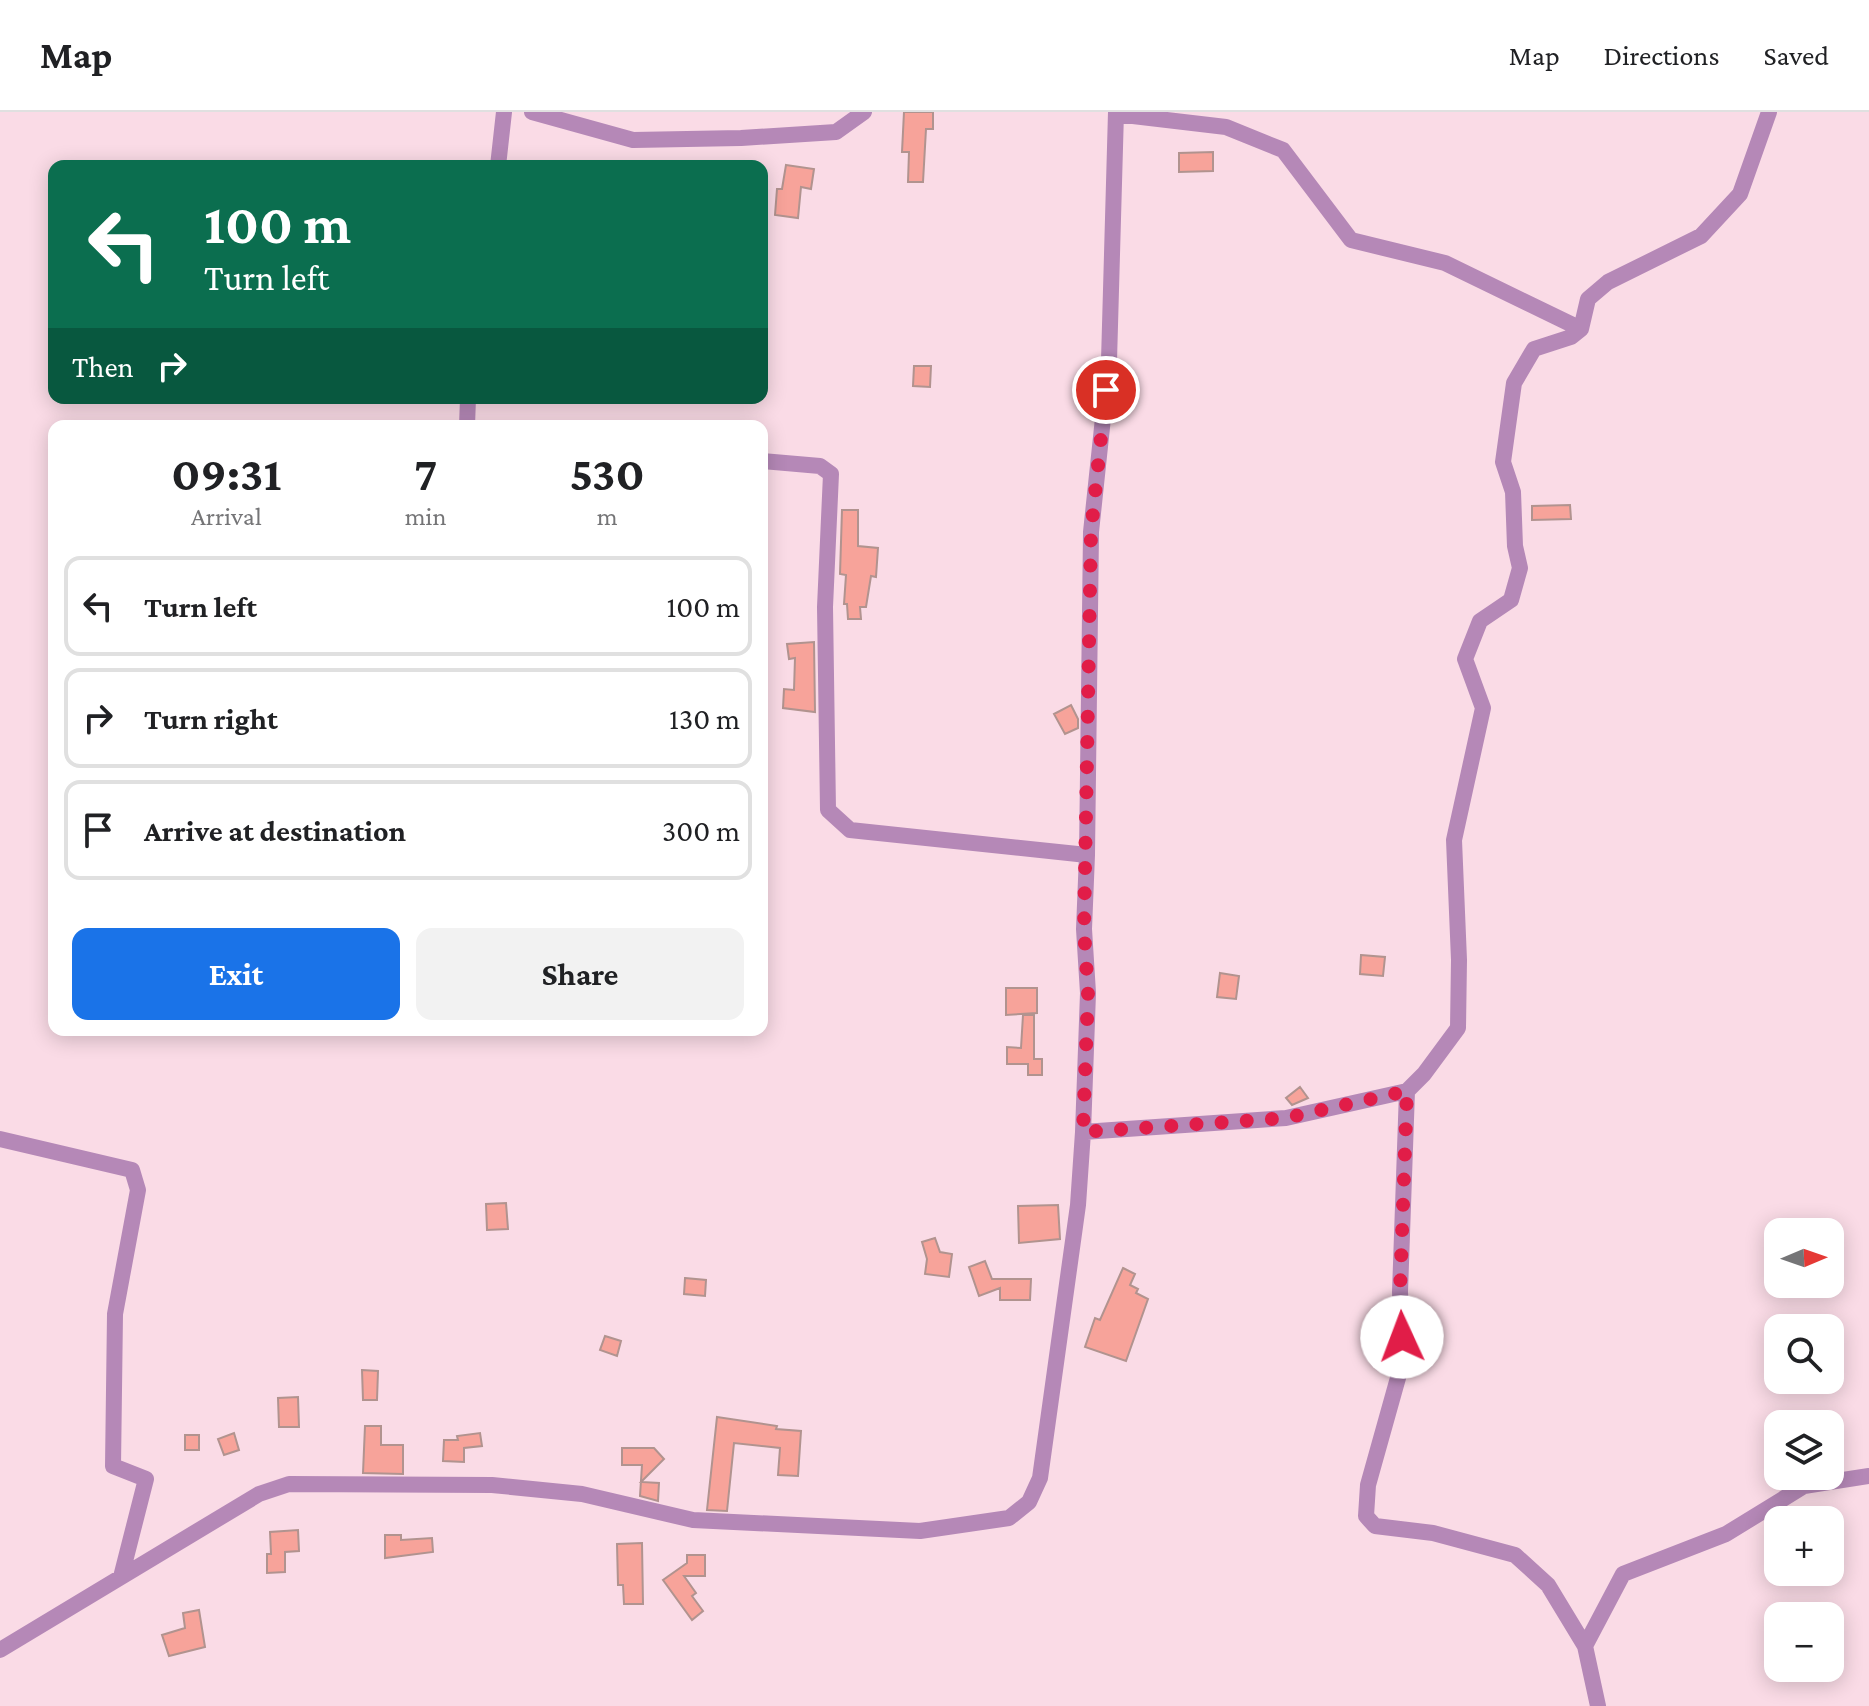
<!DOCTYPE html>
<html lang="en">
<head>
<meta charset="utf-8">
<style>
	body { margin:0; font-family:"Crimson Pro",serif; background:#f2f2f2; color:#202124; height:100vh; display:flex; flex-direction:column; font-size:30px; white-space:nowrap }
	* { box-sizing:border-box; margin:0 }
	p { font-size:26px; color:#757577 }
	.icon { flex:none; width:44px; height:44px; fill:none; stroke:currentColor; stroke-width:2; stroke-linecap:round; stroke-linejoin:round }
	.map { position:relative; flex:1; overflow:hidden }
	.drawer { position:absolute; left:48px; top:308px; width:720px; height:616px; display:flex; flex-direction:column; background:#fff; border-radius:16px; box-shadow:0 4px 20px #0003 }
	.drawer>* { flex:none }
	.top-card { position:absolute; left:48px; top:48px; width:720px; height:244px; border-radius:16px; box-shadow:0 4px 20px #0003; background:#0b6e4f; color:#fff; overflow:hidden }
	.needle { width:52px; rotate:88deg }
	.controls { position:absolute; left:1764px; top:1106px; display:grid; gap:16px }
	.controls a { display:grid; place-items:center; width:80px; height:80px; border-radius:16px; background:#fff; box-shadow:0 4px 20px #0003; font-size:40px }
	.pin { position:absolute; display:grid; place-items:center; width:68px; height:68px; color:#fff; margin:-34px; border:4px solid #fff; border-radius:50%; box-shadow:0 2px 8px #0007 }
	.me { position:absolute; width:88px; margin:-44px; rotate:358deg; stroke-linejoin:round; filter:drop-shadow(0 0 6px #0008) }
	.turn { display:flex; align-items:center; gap:28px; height:168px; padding:0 24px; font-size:36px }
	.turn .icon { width:104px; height:104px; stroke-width:2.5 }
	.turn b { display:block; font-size:56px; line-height:68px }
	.then { display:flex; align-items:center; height:76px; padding:0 24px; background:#0003; gap:16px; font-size:30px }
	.eta { display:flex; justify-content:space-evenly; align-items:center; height:136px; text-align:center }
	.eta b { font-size:48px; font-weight:700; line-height:56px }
	.primary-button { display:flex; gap:16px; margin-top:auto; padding:16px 24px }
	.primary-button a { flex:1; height:92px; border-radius:16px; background:#1a73e8; color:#fff; font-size:32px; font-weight:700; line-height:92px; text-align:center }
	.primary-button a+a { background:#f2f2f2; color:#202124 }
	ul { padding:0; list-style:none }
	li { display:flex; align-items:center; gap:24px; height:100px; margin:0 16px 12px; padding:0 8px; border:4px solid #e0e0e0; border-radius:16px }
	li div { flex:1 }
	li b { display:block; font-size:30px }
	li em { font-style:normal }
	header { display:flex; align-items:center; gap:48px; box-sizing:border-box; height:112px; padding:0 40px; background:#fff; border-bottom:2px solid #e0e0e0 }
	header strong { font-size:38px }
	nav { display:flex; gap:44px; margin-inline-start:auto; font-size:28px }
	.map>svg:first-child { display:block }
	.building { fill:#f7a39a; stroke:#b1938f; stroke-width:2 }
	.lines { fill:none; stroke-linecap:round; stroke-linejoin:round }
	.street { stroke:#b588b7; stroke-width:16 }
	.route { stroke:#e11d48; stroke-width:14; stroke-dasharray:0 25.2 }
</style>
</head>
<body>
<header>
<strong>Map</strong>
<nav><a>Map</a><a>Directions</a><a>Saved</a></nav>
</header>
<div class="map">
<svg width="1869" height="1594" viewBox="0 0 1869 1594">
	<rect width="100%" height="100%" fill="#fadbe6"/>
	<path class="building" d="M904,0H933V17H926L923,70H908L909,40H902Z
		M1213,40V59L1179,60V41Z
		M786,53L814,57L811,77L801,75L798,106L775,103L777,77H782Z
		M914,254H931L930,275L913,274Z
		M1570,393L1571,407L1532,408V394Z
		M842,398H858V434L878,436L876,465L871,464L866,495H860L861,507H848L847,492H844L846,463L840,462Z
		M814,530L815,600L783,596L784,577L794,578L795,546L789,547L787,532Z
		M1071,593L1078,607V616L1065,622L1054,602Z
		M1361,843L1385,845L1383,864L1360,862Z
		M1220,861L1239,864L1236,887L1217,885Z
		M1006,876H1037V901L1006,903Z
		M1023,903H1034V947H1042V963H1028V952H1007V935L1021,936Z
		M1300,975L1308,986L1292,993L1286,986Z
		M506,1091L508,1117L487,1118L486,1092Z
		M1058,1093L1060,1127L1019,1131L1018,1094Z
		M935,1126L940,1140L952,1142L949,1165L925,1162L927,1147L922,1130Z
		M985,1149L992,1167H1031L1030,1188H1000V1176L979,1184L969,1155Z
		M1123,1156L1135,1162L1130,1173L1138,1177L1136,1181L1148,1187L1126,1249L1085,1235L1095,1206L1100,1208Z
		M685,1166L706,1168L705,1184L684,1182Z
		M605,1224L621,1229L617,1244L600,1238Z
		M362,1258L378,1259L377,1288H363Z
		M298,1285L299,1315H279L278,1286Z
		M717,1305L777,1314L776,1317L801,1319L798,1364L778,1363L780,1336L734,1331L727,1399L707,1398Z
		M365,1314H381V1333H403V1362L363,1361Z
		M234,1321L239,1338L224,1343L218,1327Z
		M480,1321L482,1334L464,1336V1350L443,1349L444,1328H458L457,1324Z
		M185,1323H199V1338H185Z
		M622,1336H654L664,1347L641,1370L659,1371L658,1389L640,1384L642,1353H622Z
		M298,1418L299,1439L285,1440V1460L267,1461V1442H271L270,1420Z
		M385,1423H401V1428L432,1426L433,1440L385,1446Z
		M642,1431L643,1492H624L623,1473H618L617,1432Z
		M687,1443H705V1464H684L696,1481L692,1484L703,1499L692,1508L663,1468L687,1451Z
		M199,1498L205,1535L169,1544L162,1523L185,1516L183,1501Z"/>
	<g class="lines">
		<path class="street" d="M532,0L633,28L741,26L836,20L864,0
			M1116,2L1226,15L1283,38L1351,128L1445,151L1581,217
			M498,54L504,0
			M467,314L468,286
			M762,349L820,354L831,362L825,495L828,698L850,718L1087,743
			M1407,979L1400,1180L1403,1248L1368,1373L1366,1404L1375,1414L1433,1421L1515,1443L1548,1473L1585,1534L1598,1594
			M1083,1020L1286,1006L1407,979L1424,962L1458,916L1459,848L1454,728L1483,596L1465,547L1480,509L1511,488L1520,456L1515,434L1513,380L1503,350L1514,271L1534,237L1571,225L1581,217L1588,187L1608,170L1701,124L1740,82L1769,0
			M0,1027L132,1058L138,1078L115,1202L113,1354L146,1367L121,1465
			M1585,1534L1623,1462L1726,1422L1804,1374L1869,1364
			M0,1538L259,1382L289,1372L492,1373L582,1382L693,1408L920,1419L1009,1406L1029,1390L1040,1366L1078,1093L1083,1020L1088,881L1084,817L1087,743L1091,420L1109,249L1116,0"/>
	</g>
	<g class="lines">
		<path class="route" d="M1106,278L1091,420L1084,817L1088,881L1083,1020L1286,1006L1407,979L1400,1180L1402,1225"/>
	</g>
</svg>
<div class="controls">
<a><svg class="needle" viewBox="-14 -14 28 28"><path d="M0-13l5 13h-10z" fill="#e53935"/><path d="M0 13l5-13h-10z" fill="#757577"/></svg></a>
<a><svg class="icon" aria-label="search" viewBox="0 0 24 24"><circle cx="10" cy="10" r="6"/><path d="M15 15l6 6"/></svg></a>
<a><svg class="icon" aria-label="layers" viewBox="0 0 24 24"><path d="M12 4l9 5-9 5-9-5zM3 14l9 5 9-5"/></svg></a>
<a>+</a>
<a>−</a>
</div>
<div class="pin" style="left:1106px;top:278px;background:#d93025"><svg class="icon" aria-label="arrive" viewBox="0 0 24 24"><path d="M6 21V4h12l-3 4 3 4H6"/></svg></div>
<svg class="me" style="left:1402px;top:1225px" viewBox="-20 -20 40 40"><circle r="19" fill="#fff"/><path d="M0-13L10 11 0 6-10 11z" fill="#e11d48"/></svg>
<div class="top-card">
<div class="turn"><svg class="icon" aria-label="left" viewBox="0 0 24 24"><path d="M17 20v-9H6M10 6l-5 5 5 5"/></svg><div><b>100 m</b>Turn left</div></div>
<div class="then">Then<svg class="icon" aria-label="right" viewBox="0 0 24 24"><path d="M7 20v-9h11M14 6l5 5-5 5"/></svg></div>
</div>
<section class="drawer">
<div class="eta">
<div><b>09:31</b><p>Arrival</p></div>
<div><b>7</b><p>min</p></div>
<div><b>530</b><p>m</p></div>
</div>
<ul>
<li><svg class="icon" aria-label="left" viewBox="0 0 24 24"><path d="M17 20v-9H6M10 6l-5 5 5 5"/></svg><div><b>Turn left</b></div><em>100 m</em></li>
<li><svg class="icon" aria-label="right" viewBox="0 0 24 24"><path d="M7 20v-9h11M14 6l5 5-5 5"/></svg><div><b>Turn right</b></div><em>130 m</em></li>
<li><svg class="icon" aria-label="arrive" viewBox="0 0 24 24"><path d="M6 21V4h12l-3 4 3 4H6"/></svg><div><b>Arrive at destination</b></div><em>300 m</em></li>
</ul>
<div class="primary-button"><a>Exit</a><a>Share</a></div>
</section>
</div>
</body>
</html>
